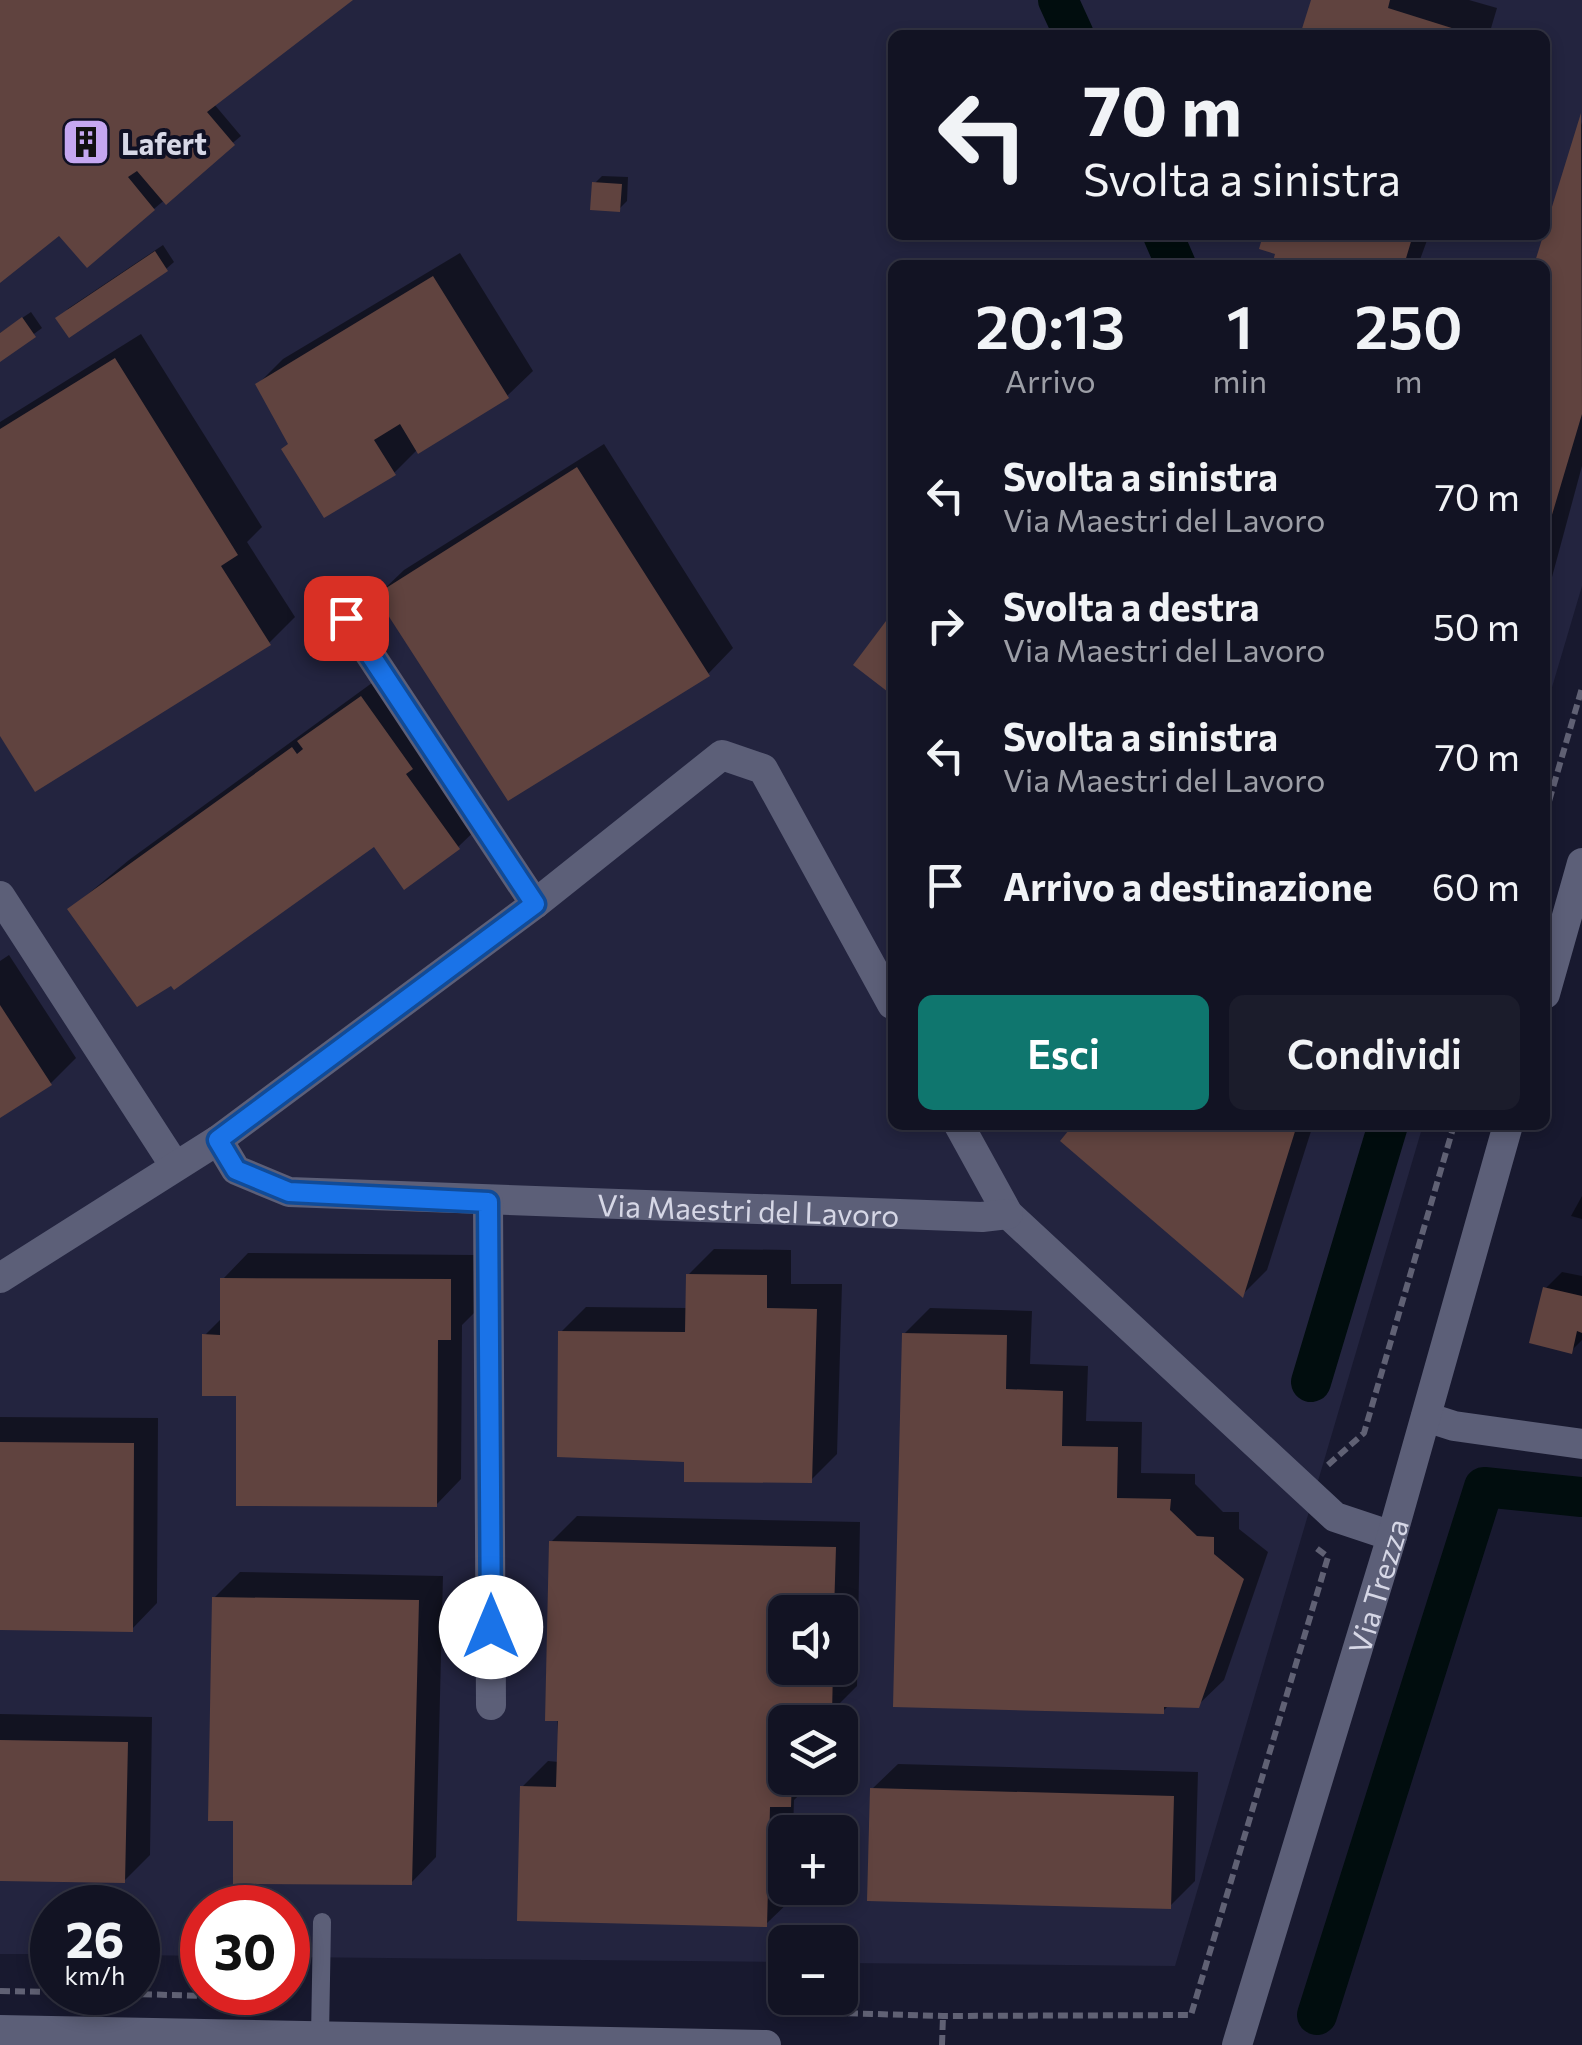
<!DOCTYPE html>
<html lang="it">
<head>
<meta charset="utf-8">
<style>
	body { margin:0; font-family:Commissioner,sans-serif; background:#1b1c2b; color:#f1f3f6; height:100vh; display:flex; flex-direction:column; font-size:38px; white-space:nowrap }
	* { box-sizing:border-box; margin:0 }
	p { font-size:32px; color:#9c9ea6 }
	.icon { flex:none; width:55px; height:55px; fill:none; stroke:currentColor; stroke-width:2; stroke-linecap:round; stroke-linejoin:round }
	.map { position:relative; flex:1; overflow:hidden }
	.drawer { position:absolute; left:888px; top:260px; width:662px; height:870px; display:flex; flex-direction:column; background:#121323; border-radius:15px; box-shadow:0 5px 15px #0003,0 0 0 2px #313241 }
	.drawer>* { flex:none }
	.top-card { position:absolute; left:888px; top:30px; width:662px; height:210px; border-radius:15px; box-shadow:0 5px 15px #0003,0 0 0 2px #313241; background:#121323; color:#f1f3f6; overflow:hidden }
	.tools { position:absolute; left:768px; top:1595px; display:grid; gap:20px }
	.tools a { display:grid; place-items:center; width:90px; height:90px; border-radius:15px; background:#121323; box-shadow:0 5px 15px #0003,0 0 0 2px #313241; font-size:50px }
	.speed { position:absolute; left:30px; top:1885px; display:flex; gap:20px; font-size:50px; font-weight:700; text-align:center }
	.speed>* { display:grid; place-content:center; width:130px; height:130px; border-radius:50%; background:#121323; box-shadow:0 5px 15px #0003,0 0 0 2px #313241; line-height:1 }
	.speed small { font-size:25px; font-weight:400 }
	.speed .limit { border:15px solid #d22; background:#fff; color:#111 }
	.pin { position:absolute; display:grid; place-items:center; width:85px; height:85px; color:#fff; margin:-42px; border-radius:20px; box-shadow:0 5px 15px #0006 }
	.me { position:absolute; width:110px; margin:-55px; rotate:0deg; stroke-linejoin:round; filter:drop-shadow(0 0 8px #0008) }
	.turn { display:flex; align-items:center; gap:35px; height:210px; padding:0 30px; font-size:45px }
	.turn .icon { width:130px; height:130px; stroke-width:2.5 }
	.turn b { display:block; font-size:70px; line-height:85px }
	.eta { display:flex; justify-content:space-evenly; align-items:center; height:170px; text-align:center }
	.eta b { font-size:60px; font-weight:600; line-height:70px }
	.action { display:flex; gap:20px; margin-top:auto; padding:20px 30px }
	.action a { flex:1; height:115px; border-radius:15px; background:#0f766e; color:#fff; font-size:40px; font-weight:600; line-height:115px; text-align:center }
	.action a+a { background:#1b1c2b; color:#f1f3f6 }
	ul { padding:0; list-style:none }
	li { display:flex; align-items:center; gap:30px; height:130px; padding:0 30px }
	li div { flex:1 }
	li b { display:block; font-size:38px }
	li em { font-style:normal }
	.map>svg:first-child { display:block }
	.built { fill:#23243f; fill-rule:evenodd }
	.shadow { fill:#0007; fill-rule:evenodd }
	.lines { fill:none; stroke-linecap:round; stroke-linejoin:round }
	.canal { stroke:#010d0e; stroke-width:40 }
	.building { fill:#60433f }
	.path { stroke:#606174; stroke-width:6; stroke-dasharray:10 5; stroke-linecap:butt }
	.lane { stroke:#5c5f78; stroke-width:18 }
	.street { stroke:#5c5f78; stroke-width:30 }
	.secondary { stroke:#5c5f78; stroke-width:30 }
	.route-casing { stroke:#114b97; stroke-width:25 }
	.route { stroke:#1a73e8; stroke-width:18 }
	.labels { text-anchor:middle; dominant-baseline:central; stroke-width:8; stroke-linejoin:round; paint-order:stroke }
	.poi-label { font-size:30px; font-weight:bold; fill:#d6d7e6; stroke:#0f1024; text-anchor:start }
	.street-label { font-size:30px; fill:#d6d7e6; stroke:#0f1024 }
</style>
</head>
<body>
<div class="map">
<svg width="1582" height="2045" viewBox="0 0 1582 2045">
	<rect width="100%" height="100%" fill="#18192f"/>
	<path class="built" d="M0,0H1582V586L1545,711V265H892V1125H1423L1175,1966L840,1963V1942H785V1962L288,1957V1908H202V1956L138,1955V1908H52V1954H0ZM892,35H1545V235H892ZM785,1612H840V1668H785ZM785,1722H840V1778H785ZM785,1832H840V1888H785Z"/>
	<path class="shadow" d="M0,0H349L214,104L241,136L87,265L69,224L0,281Z
		M1313,0H1469L1497,8L1489,35H1303Z
		M1582,122V466L1545,603V265H1538Z
		M602,176L628,177L627,201L619,209L594,184Z
		M1265,235H1429L1418,265H1274L1278,254Z
		M163,245L174,262L166,269L66,310Z
		M460,253L533,371L507,396L418,449L394,473L290,443L258,384L283,359Z
		M31,312L42,328L0,359V333Z
		M141,334L262,527L247,542L295,617L269,643L0,731V422Z
		M604,444L733,648L708,674L378,595L404,570Z
		M387,672L484,822L458,847L375,843L70,909L129,860Z
		M9,955L76,1058L50,1084L0,1115V961Z
		M1076,1125H1313L1267,1270L1242,1295Z
		M1582,1196V1219L1571,1216Z
		M714,1249L791,1250V1284H842L837,1454L811,1480L686,1459L561,1332L586,1307L688,1308V1275Z
		M248,1253L475,1255V1312L462,1325L461,1479L436,1505L239,1394L205,1335L223,1317V1279Z
		M1562,1272L1582,1276V1340L1571,1351L1545,1289Z
		M930,1308L1032,1311L1030,1364L1088,1366L1086,1421L1142,1422L1141,1473L1195,1474V1484L1223,1512H1239V1529L1268,1552L1224,1680L1198,1705H1169L1163,1711L904,1334Z
		M0,1417L158,1418L157,1603L132,1629L0,1627Z
		M577,1516L860,1522L857,1686L831,1712H817V1722H785V1778L816,1779L794,1800L793,1832H785V1888H792V1899L766,1924L522,1787L548,1761L559,1762L551,1542ZM785,1612H840V1668H785Z
		M240,1572L443,1576L436,1857L411,1883L236,1819L214,1598Z
		M0,1714L152,1717L150,1855L124,1881L0,1878Z
		M898,1764L1198,1772L1195,1881L1170,1906L872,1789Z"/>
	<g class="lines">
		<path class="canal" d="M1058,0L1074,35
			M1163,235L1176,265
			M1311,1382L1388,1125
			M1317,2015L1484,1487L1582,1497"/>
	</g>
	<path class="building" d="M0,0H353L207,112L235,145L166,205L137,171L128,177L155,210L87,268L59,236L0,283Z
		M1311,0H1390L1388,8L1474,35H1300Z
		M1581,113L1582,414L1546,535L1545,265H1534Z
		M592,182L622,184L620,212L590,210Z
		M1263,235H1413L1404,265H1272L1275,254L1259,249Z
		M155,251L168,271L69,338L55,318Z
		M433,276L509,398L418,454L400,424L374,440L396,475L324,518L281,449L288,444L255,384Z
		M22,317L36,337L0,362V333Z
		M115,358L238,555L221,566L271,645L35,792L0,736V429Z
		M577,467L710,676L508,801L375,595Z
		M892,613V695L853,665Z
		M361,696L413,769L406,774L460,849L404,890L374,847L174,990L171,986L137,1007L67,909L292,747L297,754L303,749L297,741Z
		M0,1005L52,1085L0,1118Z
		M1073,1125H1297L1243,1298L1060,1141Z
		M686,1274L767,1275V1308L817,1309L812,1483L684,1482V1462L557,1457L558,1331L685,1332Z
		M220,1278L451,1279V1340H438L437,1507L236,1506V1396H202V1334L220,1335Z
		M1543,1287L1582,1296V1333L1577,1331L1572,1354L1529,1343Z
		M902,1333L1007,1335L1006,1389L1063,1391L1062,1446L1118,1447L1117,1498L1171,1499L1170,1510L1197,1536L1214,1537V1554L1244,1579L1199,1708L1164,1707V1714L893,1707Z
		M0,1442L134,1443L133,1632L0,1630Z
		M549,1541L836,1547L834,1612H785V1668H833L832,1715L793,1714V1722H785V1778H792L791,1807H770L767,1927L517,1921L520,1786L556,1787L558,1721H545Z
		M212,1597L419,1600L412,1885L233,1884V1821H208Z
		M0,1740L128,1742L125,1883L0,1881Z
		M870,1788L1174,1796L1171,1909L867,1901Z"/>
	<g class="lines">
		<path class="path" d="M1545,815L1582,688
			M1328,1465L1364,1433L1454,1125
			M0,1991L52,1992
			M67,1992L206,1996
			M773,2011L943,2016L1191,2015L1328,1557L1315,1547
			M942,2045L943,2016"/>
		<path class="lane" d="M320,2037L322,1922"/>
		<g class="street">
			<path d="M346,618L535,904"/>
			<path d="M0,896L175,1166"/>
			<path d="M1545,994L1582,863"/>
			<path d="M959,1125L1008,1214L1335,1517L1392,1536"/>
			<path id="s1" d="M218,1140L236,1170L289,1192L982,1217L1008,1214"/>
			<path d="M488,1202L491,1705"/>
			<path d="M0,1278L218,1140L535,904L722,755L763,769L892,1004"/>
			<path d="M1426,1417L1454,1426L1582,1444"/>
			<path id="s2" d="M1237,2045L1392,1536L1508,1125"/>
		</g>
		<path class="secondary" d="M0,2030L766,2045"/>
	</g>
	<g class="lines">
		<g class="route-casing">
			<path id="route" d="M346,618L535,904L218,1140L236,1170L289,1192L488,1202L491,1627"/>
		</g>
		<use href="#route" class="route"/>
	</g>
	<defs>
		<g id="building-square" transform="scale(2.5)"><rect x="-9" y="-9" width="18" height="18" rx="4" fill="#c5a7f1" stroke="#0f1024"/><path d="M-4-6H4V6H1V3H-1V6H-4ZM-2.5-4.3h1.7v1.8h-1.7ZM.8-4.3h1.7v1.8H.8ZM-2.5-1h1.7V.8h-1.7ZM.8-1h1.7V.8H.8Z" fill="#111"/></g>
	</defs>
	<g fill-rule="evenodd">
		<use href="#building-square" x="86" y="142"/>
	</g>
	<g class="labels">
		<g class="poi-label">
			<text x="121" y="142">Lafert</text>
		</g>
		<g class="street-label">
			<text stroke="none"><textPath href="#s1" startOffset="552">Via Maestri del Lavoro</textPath></text>
			<text stroke="none"><textPath href="#s2" startOffset="480">Via Trezza</textPath></text>
		</g>
	</g>
</svg>
<div class="tools">
<a><svg class="icon" aria-label="sound" viewBox="0 0 24 24"><path d="M4 9h4l5-4v14l-5-4H4zM17 9q2 3 0 6"/></svg></a>
<a><svg class="icon" aria-label="layers" viewBox="0 0 24 24"><path d="M12 4l9 5-9 5-9-5zM3 14l9 5 9-5"/></svg></a>
<a>+</a>
<a>−</a>
</div>
<div class="speed"><div>26<small>km/h</small></div><div class="limit">30</div></div>
<div class="pin" style="left:346px;top:618px;background:#d93025"><svg class="icon" aria-label="arrive" viewBox="0 0 24 24"><path d="M6 21V4h12l-3 4 3 4H6"/></svg></div>
<svg class="me" style="left:491px;top:1627px" viewBox="-20 -20 40 40"><circle r="19" fill="#fff"/><path d="M0-13L10 11 0 6-10 11z" fill="#1a73e8"/></svg>
<div class="top-card">
<div class="turn"><svg class="icon" aria-label="left" viewBox="0 0 24 24"><path d="M17 20v-9H6M10 6l-5 5 5 5"/></svg><div><b>70 m</b>Svolta a sinistra</div></div>
</div>
<section class="drawer">
<div class="eta">
<div><b>20:13</b><p>Arrivo</p></div>
<div><b>1</b><p>min</p></div>
<div><b>250</b><p>m</p></div>
</div>
<ul>
<li><svg class="icon" aria-label="left" viewBox="0 0 24 24"><path d="M17 20v-9H6M10 6l-5 5 5 5"/></svg><div><b>Svolta a sinistra</b><p>Via Maestri del Lavoro</p></div><em>70 m</em></li>
<li><svg class="icon" aria-label="right" viewBox="0 0 24 24"><path d="M7 20v-9h11M14 6l5 5-5 5"/></svg><div><b>Svolta a destra</b><p>Via Maestri del Lavoro</p></div><em>50 m</em></li>
<li><svg class="icon" aria-label="left" viewBox="0 0 24 24"><path d="M17 20v-9H6M10 6l-5 5 5 5"/></svg><div><b>Svolta a sinistra</b><p>Via Maestri del Lavoro</p></div><em>70 m</em></li>
<li><svg class="icon" aria-label="arrive" viewBox="0 0 24 24"><path d="M6 21V4h12l-3 4 3 4H6"/></svg><div><b>Arrivo a destinazione</b></div><em>60 m</em></li>
</ul>
<div class="action"><a>Esci</a><a>Condividi</a></div>
</section>
</div>
</body>
</html>
